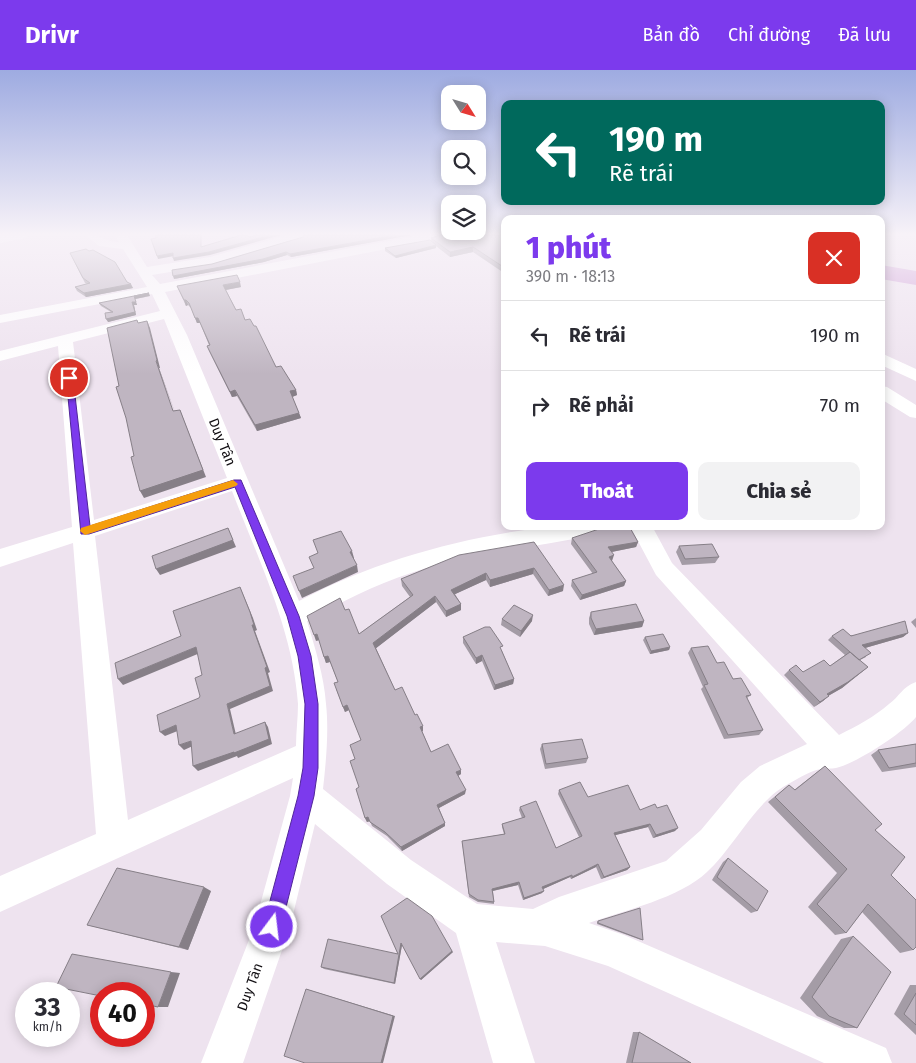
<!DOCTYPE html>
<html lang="vi">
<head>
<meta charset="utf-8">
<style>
	body { margin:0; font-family:"Fira Sans",sans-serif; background:#f2f2f3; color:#2b2b33; height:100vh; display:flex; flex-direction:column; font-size:19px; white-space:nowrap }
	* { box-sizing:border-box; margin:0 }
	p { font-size:16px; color:#7c7c81 }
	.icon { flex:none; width:28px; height:28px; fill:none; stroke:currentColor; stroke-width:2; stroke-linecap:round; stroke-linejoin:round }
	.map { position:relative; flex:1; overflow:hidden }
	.sheet { position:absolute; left:501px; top:145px; width:384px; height:315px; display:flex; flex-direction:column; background:#fff; border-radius:10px; box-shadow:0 2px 12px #0003 }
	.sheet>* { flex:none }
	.guide { position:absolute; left:501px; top:30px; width:384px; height:105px; border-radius:10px; box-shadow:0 2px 12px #0003; background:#00695c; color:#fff; overflow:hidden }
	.needle { width:32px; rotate:127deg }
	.tools { position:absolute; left:441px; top:15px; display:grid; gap:10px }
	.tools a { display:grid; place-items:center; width:45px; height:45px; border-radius:10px; background:#fff; box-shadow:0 2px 12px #0003; font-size:25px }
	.speed { position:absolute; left:15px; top:912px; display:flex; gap:10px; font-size:25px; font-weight:700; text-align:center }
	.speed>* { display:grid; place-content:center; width:65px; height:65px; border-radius:50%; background:#fff; box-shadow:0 2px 12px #0003; line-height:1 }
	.speed small { font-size:12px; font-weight:400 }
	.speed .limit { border:8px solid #d22; background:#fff; color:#111 }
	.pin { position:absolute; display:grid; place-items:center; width:42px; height:42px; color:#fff; margin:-21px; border:2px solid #fff; border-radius:50%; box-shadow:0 1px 5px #0007 }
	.me { position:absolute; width:55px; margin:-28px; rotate:15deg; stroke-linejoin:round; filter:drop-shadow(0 0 4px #0008) }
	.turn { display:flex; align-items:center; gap:18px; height:105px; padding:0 25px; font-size:22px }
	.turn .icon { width:65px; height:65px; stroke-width:2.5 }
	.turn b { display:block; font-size:35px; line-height:42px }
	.round { display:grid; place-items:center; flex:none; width:52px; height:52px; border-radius:10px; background:#f2f2f3 }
	.overview { display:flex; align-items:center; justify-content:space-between; height:85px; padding:0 25px }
	h1 { font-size:30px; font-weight:800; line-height:38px; color:#7c3aed }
	.cta { display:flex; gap:10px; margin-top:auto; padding:10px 25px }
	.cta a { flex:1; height:58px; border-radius:10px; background:#7c3aed; color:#fff; font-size:20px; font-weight:800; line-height:58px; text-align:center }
	.cta a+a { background:#f2f2f3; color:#2b2b33 }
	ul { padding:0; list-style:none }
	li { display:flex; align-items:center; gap:15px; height:70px; padding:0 25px; border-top:1px solid #e1e1e2 }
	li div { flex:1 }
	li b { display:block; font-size:19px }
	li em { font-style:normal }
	header { display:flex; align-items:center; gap:30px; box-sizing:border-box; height:70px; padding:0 25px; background:#7c3aed; color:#fff }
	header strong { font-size:24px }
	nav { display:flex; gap:28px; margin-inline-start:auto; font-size:18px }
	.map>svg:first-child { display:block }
	.water { fill:#cf9ed7 }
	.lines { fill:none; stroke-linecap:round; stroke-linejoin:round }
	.minor { fill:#fff; fill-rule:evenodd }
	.wall { fill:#a49ca6 }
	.shaded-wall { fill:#867f87 }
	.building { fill:#bfb5c1; stroke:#867f87 }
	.route { fill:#7c3aed; stroke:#51269a }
	.slow { fill:#f59e0b }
	.labels { text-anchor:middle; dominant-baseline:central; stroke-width:4; stroke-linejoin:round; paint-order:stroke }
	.street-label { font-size:14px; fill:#110e12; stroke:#fff }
</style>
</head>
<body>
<header>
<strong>Drivr</strong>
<nav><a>Bản đồ</a><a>Chỉ đường</a><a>Đã lưu</a></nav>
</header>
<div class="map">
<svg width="916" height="993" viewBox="0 0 916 993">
	<rect width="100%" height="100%" fill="#eee3ef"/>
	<path class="water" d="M881,195L916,201V215L881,209Z"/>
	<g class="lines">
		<path class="minor" d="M0,165H28L26,168L0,173Z
			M86,165C100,164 105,172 119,172L115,165H127L147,197L210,187L287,165H305L303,168L212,195L152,205L160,214L420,165H444L438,169L165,222L187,265L299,531C379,489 466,466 555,456C572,454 591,456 608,456L605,462L597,464C535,478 471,483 411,503C374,515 341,532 307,551C315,578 324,606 326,634C329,661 326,692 323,719L411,790L477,834L533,839L559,827L666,791L701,760L741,712L760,696L807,674L656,505L630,456H652L672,493L839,665C857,656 874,647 889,634C900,626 902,617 916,612V647C903,663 857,693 836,698C831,699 826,698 821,699C809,701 794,711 783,717C754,735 733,778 707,802C680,828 625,840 589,853L624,865L886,978L892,993H824L608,896L545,876L496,872L535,993H493L456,863L387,814L315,754L290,857L243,993H201L254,857L290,726L293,708L0,842V806L96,764L73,473L0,497V479L72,457L58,276L0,291V281L160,241L152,224L0,253V245L147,217L123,179L99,176ZM164,249L227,408L94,450L73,272ZM232,421C258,489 293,560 298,634C298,648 296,662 296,676L128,750L95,466Z
			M881,283L916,299V311L881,295Z
			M881,316L887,317L916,335V348L910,347L881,329Z"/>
	</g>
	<path class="wall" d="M304,165H411L291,187L287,185L264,192L174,209L212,194L303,167Z
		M505,165V203H504L473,182L450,187L436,176V178L396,188L385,181V178L431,171V168Z
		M70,183L127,212L133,218L86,227L77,221L75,217L87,214L85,213Z
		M177,216L241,217L226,220L236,240L245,250L276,297L296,320L297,325L292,327L299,343L301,348L257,361L237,326L232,327L209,281L207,276L209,275L200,253H197L191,238L188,235L186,236Z
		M150,226L135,229L137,235H134L136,245L108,252L111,242L101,236L99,233Z
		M572,468L638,472L636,477L612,482V491L626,511L624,516L580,530L571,516L572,510L593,504L571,474Z
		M534,472L563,521L548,526L533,504L490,517L486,510L455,524L461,534V540L446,547L436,532L376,578L395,620L415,645L423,661H422L431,682L461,704L458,706L465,724L439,738L445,753V756L402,781L387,766L372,756L370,751L367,752L365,748L359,717L355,689L361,670L349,640L345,642L336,619L338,612L330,592L326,593L319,570L316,571L345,540L359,564L410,527L402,516L401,509Z
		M679,476L719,487L715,493L682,495L676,482Z
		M591,542L644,551L642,557L594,565L589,554V548Z
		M916,548V558L911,552Z
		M502,549L532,551L520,567L501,555Z
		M908,563L903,567L865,578L866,587L860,590L868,597L842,618L828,626L823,631L814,637L784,605L789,600L803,602L830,596L845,585L828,570L832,566Z
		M463,567L502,581L514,609L513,614L494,620L482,591L476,594L463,573Z
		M645,567L670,577L669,580L650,584L643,570Z
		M691,578L717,593L733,609L751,625L747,628L763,660L759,665L724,669L701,619L703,617L688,583Z
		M542,674L588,688L586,693L545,699L540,679Z
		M916,674V697L882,702L871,685L878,680Z
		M825,696L875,760L891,805L913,880L900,883L862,842L846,863L835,865L808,837L837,803L768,732L789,715L794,720Z
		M559,720L588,727L640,740L657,738L675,761L653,768L648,757L615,765L630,797L627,800L601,809L596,797L571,809L570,807L543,819L542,823L523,830L518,815L493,821L494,832V834L478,832L469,827L462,771L504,764L502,757V754L522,748L519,740L520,737L556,778L579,767L558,724Z
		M728,788L757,841L751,843L712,810L723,792Z
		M211,821L188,880L87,855Z
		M381,846L452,881L453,882L421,910L402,875L395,914L324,899L321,897L398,884Z
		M598,851L643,870H641L597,854V852Z
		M853,866L857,958H844L817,946L800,928L841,869Z
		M910,915H916V965L894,944Z
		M633,962H639L691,993H626Z"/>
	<path class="shaded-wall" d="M270,165H281L210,185L174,191L173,188Z
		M395,165H411L291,187L290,184Z
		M436,175V178L396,188L395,186Z
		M473,177V182L450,187V182Z
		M286,182L287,185L264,192L174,209L173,206Z
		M173,183L174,186L158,189L157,186Z
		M240,212L241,217L225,220L223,215Z
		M131,214L133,218L86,227L84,223Z
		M149,223L150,226L135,229L134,226Z
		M184,230H186L188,235L186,236Z
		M132,232H136L137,235H134L136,245L108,252L106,249Z
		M195,248H198L200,253H197Z
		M147,251L150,258L160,298H159L177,348L156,291Z
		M235,320L237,326L232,327L230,322Z
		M296,320L297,325L292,327L290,321Z
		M180,340L206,407L144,428L140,421Z
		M299,343L301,348L257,361L255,355Z
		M228,458L236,477L160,505L156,499Z
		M638,472L636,477L606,483L608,477Z
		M352,481L354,488L351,489L350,482Z
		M614,485L612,491L609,487Z
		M357,495L358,502L302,528L299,521Z
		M534,498L533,504L490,517V510Z
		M486,503V510L451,526V520Z
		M626,511L624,516L580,530L582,525Z
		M564,515L563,521L548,526L549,520Z
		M240,517L253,548L257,560L255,561L270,602L268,603L273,621L230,639L237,669L234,664L227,634Z
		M435,526L436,532L375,579L373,573Z
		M461,534V540L446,547V541Z
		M533,545L532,551L520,567L521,561Z
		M644,551L642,557L594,565L596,559Z
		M908,563L903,567L858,580L862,575Z
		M317,564L319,570L316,571L314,565Z
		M196,577L200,583L123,615L118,609Z
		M670,577L669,580L650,584L651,581Z
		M482,585V591L476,594V588Z
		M328,586L330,592L326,593L324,587Z
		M868,597L842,618L821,630L827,624Z
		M514,609L513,614L494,620L495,615Z
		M829,626L823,631L814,637L820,632Z
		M347,635L349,640L345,642L343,637Z
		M265,652L268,657L272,674L238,688L237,686L198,701L193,696Z
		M176,655L180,660L165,666L160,662Z
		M423,656V661L421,662L420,657Z
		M191,671L195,675L184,680L179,675Z
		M461,700V704L456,707V702Z
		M466,720L465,724L437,739V735Z
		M368,747L370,751L367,752L365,748Z
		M445,753V756L402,781L401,777Z
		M650,754L648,757L612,766L614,763Z
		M678,758L675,761L653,768L656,765Z
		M598,794L596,797L571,809L572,807Z
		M630,797L627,800L601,809L604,807Z
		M572,805L570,807L541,820L542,817Z
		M519,812L518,815L492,821V819Z
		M204,817L211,821L188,880L179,877Z
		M544,821L542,823L523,830L524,828Z
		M401,873L402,875L395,914L394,913Z
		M452,881L453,882L421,910L420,909Z
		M171,902L180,903L168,937H158Z
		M306,919L395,946L383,993H381Z"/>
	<path class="building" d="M155,165H201V177L241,165H246L250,167L257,165H270L209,182L173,188V183L157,186L151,169L156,168Z
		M304,165H395L290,184L286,182L263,189L173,206L172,200L212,194L303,167Z
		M440,165H505V198L473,177L450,182L431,168Z
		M430,170L436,175L395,186L385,178Z
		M86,179L89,181L93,180L115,192L127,212L131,214L84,223L75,217L90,213L83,208L70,183Z
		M237,205L240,212L223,215L236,240L241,239L245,250L250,249L254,256H256L276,297L281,296L296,320L290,321L299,343L255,355L235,320L230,322L207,276L210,275L198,248H195L189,233L186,230H184L177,216Z
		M149,223L134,226L136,232H132L135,242L106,249L105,243L113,242L99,233Z
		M137,250L138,253L147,251L157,290L156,291L173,341L180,340L203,400L140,421L131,387L134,386L126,348L116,317L119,316L107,258Z
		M608,456H617V457L629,456L638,472L608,477L614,485L609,487L626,511L582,525L572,510L597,502L572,468Z
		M228,458L233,470L156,499L152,486Z
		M341,461L352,481L350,482L357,495L299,521L293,506L314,498L309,487L318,483L313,470Z
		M534,472L564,515L549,520L534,498L490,510L486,503L451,520L461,534L446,541L435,526L373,573L395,620L402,617L415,645L417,644L423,656L420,657L431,682L448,674L461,700L456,702L466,720L437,735L445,753L401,777L385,762L370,752L368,747L365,748L356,719L359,717L350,691L355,689L350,675L361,670L347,635L343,637L334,613L338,612L328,586L324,587L317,564L314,565L307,546L340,528L345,540L349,539L359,564L413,525L401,509L459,485Z
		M712,474L719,487L685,489L679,476Z
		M240,517L250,542L254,555H252L267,597L265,598L270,616L227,634L234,664L265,652L269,669L234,683V682L193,696L191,671L179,675L176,655L160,662L157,645L199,628L200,626L195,608L202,605L196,577L118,609L115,593L181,566L173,541Z
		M636,534L644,551L596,559L591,548V542Z
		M514,535L533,545L521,561L502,549Z
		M905,551L908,563L862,575L871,583L859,590L832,566L843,559L851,566Z
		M485,557H490L503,576L500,577L514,609L495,615L482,585L476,588L463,567Z
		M663,564L670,577L651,581L645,567Z
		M708,576L717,593L724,592L733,609L741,608L751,625L746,626L763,660L728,665L704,615L708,614L691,578Z
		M850,582L868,597L848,612L827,624L829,626L820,632L789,600L796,595L803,602L824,590L830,596Z
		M582,669L588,688L546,694L542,674Z
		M916,674V693L889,698L878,680Z
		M825,696L882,754L875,760L905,787L891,805L916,830V877L913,880L868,834L846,863L817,834L847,799L775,727L789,715L795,720Z
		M580,712L588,727L628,715L640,740L655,734L657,738L667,735L678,758L656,765L650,754L614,763L630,797L604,807L598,794L572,807V805L542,817L544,821L524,828L519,812L492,819L494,832L478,830L469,824L462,771L505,764L502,754L525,747L520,737L536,731L556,778L582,766L559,720Z
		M728,788L768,821L757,841L717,807Z
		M117,798L204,817L179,877L87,855Z
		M407,828L432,846L452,881L420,909L401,873L394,913L321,897L328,869L398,884L381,846Z
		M640,838L643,870L598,853V851Z
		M853,866L891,902L857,958L829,946L812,927Z
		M72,884L171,902L158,937L144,934V924H101V926L56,917Z
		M306,919L393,946L381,993H305L284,986Z
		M916,923V955L904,944Z
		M639,962L691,993H632Z"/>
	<linearGradient id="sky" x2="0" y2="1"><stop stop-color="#9eabe1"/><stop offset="0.54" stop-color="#f7f2f8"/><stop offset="1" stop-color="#f7f2f8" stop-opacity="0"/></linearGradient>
	<rect width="916" height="304" fill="url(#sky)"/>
	<path class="route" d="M66,306L73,308L90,456L234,410H241L299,546L311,586L318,634V698L314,726L281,857L278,863L272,865L266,863L263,857L298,726L303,698L305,634L298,586L287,546L235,417L89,464H81Z"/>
	<path class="slow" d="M233,410L238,414L236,416L85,465L80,461L81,458Z"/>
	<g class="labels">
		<g class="street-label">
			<text transform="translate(222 372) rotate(68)">Duy Tân</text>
			<text transform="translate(250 917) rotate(-70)">Duy Tân</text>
		</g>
	</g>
</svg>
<div class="tools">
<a><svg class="needle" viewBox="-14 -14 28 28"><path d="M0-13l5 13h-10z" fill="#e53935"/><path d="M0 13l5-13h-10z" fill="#7c7c81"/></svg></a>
<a><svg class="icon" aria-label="search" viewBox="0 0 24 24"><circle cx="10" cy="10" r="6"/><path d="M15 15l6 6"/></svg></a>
<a><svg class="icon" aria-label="layers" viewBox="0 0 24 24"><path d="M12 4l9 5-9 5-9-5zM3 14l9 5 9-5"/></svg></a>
</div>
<div class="speed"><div>33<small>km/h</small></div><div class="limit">40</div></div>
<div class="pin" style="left:69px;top:308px;background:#d93025"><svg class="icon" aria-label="arrive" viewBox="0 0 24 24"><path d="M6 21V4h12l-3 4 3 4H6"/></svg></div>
<svg class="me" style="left:272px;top:857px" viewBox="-20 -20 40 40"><circle r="17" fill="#7c3aed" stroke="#fff" stroke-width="3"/><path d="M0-11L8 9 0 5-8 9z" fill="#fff"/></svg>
<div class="guide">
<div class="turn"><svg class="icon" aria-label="left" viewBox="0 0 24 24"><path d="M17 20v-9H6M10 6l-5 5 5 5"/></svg><div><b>190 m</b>Rẽ trái</div></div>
</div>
<section class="sheet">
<div class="overview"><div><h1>1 phút</h1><p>390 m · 18:13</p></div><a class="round" style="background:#d93025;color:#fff"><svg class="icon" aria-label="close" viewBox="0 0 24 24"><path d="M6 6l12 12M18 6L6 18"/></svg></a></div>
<ul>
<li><svg class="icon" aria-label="left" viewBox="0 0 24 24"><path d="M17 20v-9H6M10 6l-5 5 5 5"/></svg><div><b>Rẽ trái</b></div><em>190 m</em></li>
<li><svg class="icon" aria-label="right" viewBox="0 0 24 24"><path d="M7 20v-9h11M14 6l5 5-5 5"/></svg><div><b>Rẽ phải</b></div><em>70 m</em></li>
</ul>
<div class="cta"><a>Thoát</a><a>Chia sẻ</a></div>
</section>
</div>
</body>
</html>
